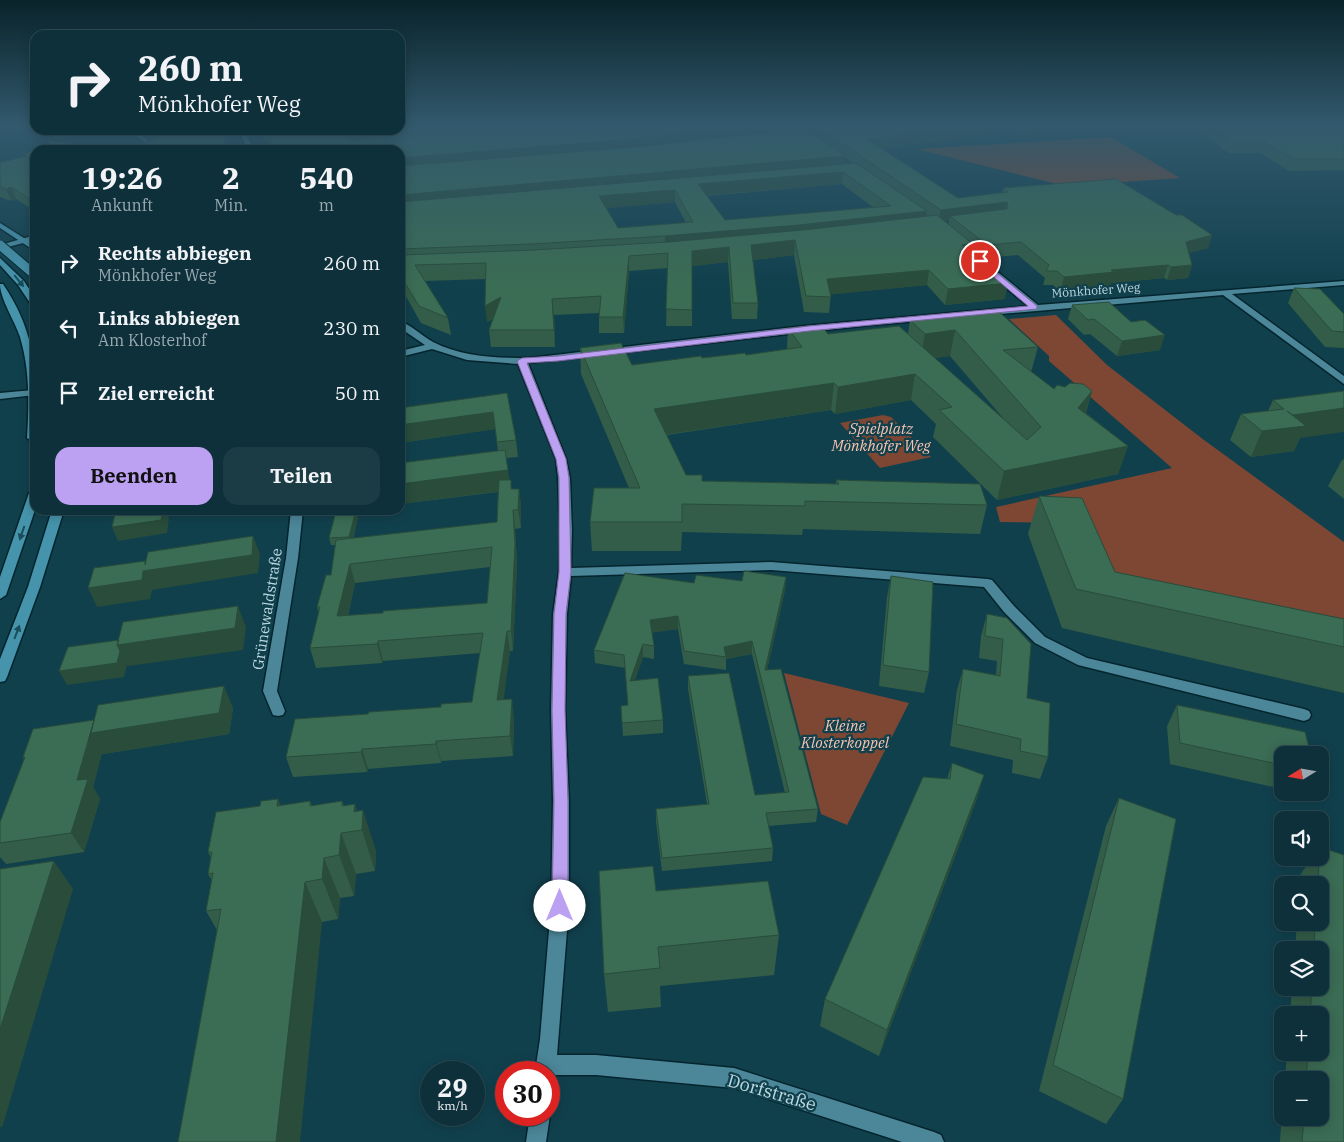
<!DOCTYPE html>
<html lang="de">
<head>
<meta charset="utf-8">
<style>
	body { margin:0; font-family:"IBM Plex Serif",serif; background:#1b3c45; color:#f1f3f6; height:100vh; display:flex; flex-direction:column; font-size:19px; white-space:nowrap }
	* { box-sizing:border-box; margin:0 }
	p { font-size:16px; color:#9aa9af }
	.icon { flex:none; width:28px; height:28px; fill:none; stroke:currentColor; stroke-width:2; stroke-linecap:round; stroke-linejoin:round }
	.map { position:relative; flex:1; overflow:hidden }
	.drawer { position:absolute; left:30px; top:145px; width:375px; height:370px; display:flex; flex-direction:column; background:#0d303a; border-radius:15px; box-shadow:0 2px 12px #0003,0 0 0 1px #2d4b54 }
	.drawer>* { flex:none }
	.banner { position:absolute; left:30px; top:30px; width:375px; height:105px; border-radius:15px; box-shadow:0 2px 12px #0003,0 0 0 1px #2d4b54; background:#0d303a; color:#f1f3f6; overflow:hidden }
	.needle { width:32px; rotate:259deg }
	.tools { position:absolute; left:1274px; top:746px; display:grid; gap:10px }
	.tools a { display:grid; place-items:center; width:55px; height:55px; border-radius:10px; background:#0d303a; box-shadow:0 2px 12px #0003,0 0 0 1px #2d4b54; font-size:25px }
	.speed { position:absolute; left:420px; top:1061px; display:flex; gap:10px; font-size:25px; font-weight:700; text-align:center }
	.speed>* { display:grid; place-content:center; width:65px; height:65px; border-radius:50%; background:#0d303a; box-shadow:0 2px 12px #0003,0 0 0 1px #2d4b54; line-height:1 }
	.speed small { font-size:12px; font-weight:400 }
	.speed .limit { border:8px solid #d22; background:#fff; color:#111 }
	.pin { position:absolute; display:grid; place-items:center; width:42px; height:42px; color:#fff; margin:-21px; border:2px solid #fff; border-radius:50%; box-shadow:0 1px 5px #0007 }
	.me { position:absolute; width:55px; margin:-28px; rotate:0deg; stroke-linejoin:round; filter:drop-shadow(0 0 4px #0008) }
	.turn { display:flex; align-items:center; gap:18px; height:105px; padding:0 25px; font-size:22px }
	.turn .icon { width:65px; height:65px; stroke-width:2.5 }
	.turn b { display:block; font-size:35px; line-height:42px }
	.eta { display:flex; justify-content:space-evenly; align-items:center; height:85px; text-align:center }
	.eta b { font-size:30px; font-weight:800; line-height:35px }
	.action { display:flex; gap:10px; margin-top:auto; padding:10px 25px }
	.action a { flex:1; height:58px; border-radius:15px; background:#bca0f2; color:#111; font-size:20px; font-weight:800; line-height:58px; text-align:center }
	.action a+a { background:#1b3c45; color:#f1f3f6 }
	ul { padding:0; list-style:none }
	li { display:flex; align-items:center; gap:15px; height:65px; padding:0 25px }
	li div { flex:1 }
	li b { display:block; font-size:19px }
	li em { font-style:normal }
	.map>svg:first-child { display:block }
	.green { fill:#7d4733 }
	.lines { fill:none; stroke-linecap:round; stroke-linejoin:round }
	.street-casing { stroke:#04252e; stroke-width:3 }
	.secondary-casing { stroke:#04252e; stroke-width:3 }
	.primary-casing { stroke:#04252e; stroke-width:3 }
	.street { fill:#4c8699; fill-rule:evenodd }
	.secondary { fill:#498da2; fill-rule:evenodd }
	.primary { fill:#4694ac; fill-rule:evenodd }
	.primary-bridge-casing { stroke:#04252e; stroke-width:11; stroke-linecap:butt }
	.primary-bridge { stroke:#4694ac; stroke-width:9 }
	.wall { fill:#335d48; fill-rule:evenodd }
	.shaded-wall { fill:#294c3b }
	.building { fill:#3b6c54; stroke:#294c3b; fill-rule:evenodd }
	.oneway { fill:#194d5b }
	.route { fill:#bca0f2; stroke:#7a689d }
	.labels { text-anchor:middle; dominant-baseline:central; stroke-width:4.5; stroke-linejoin:round; paint-order:stroke }
	.far-street-label { font-size:12px; fill:#bcd9e3; stroke:#11404d }
	.park-label { font-size:15px; font-style:italic; fill:#f9c4b1; stroke:#11404d }
	.street-label { font-size:15px; fill:#bcd9e3; stroke:#11404d }
	.near-street-label { font-size:18px; fill:#bcd9e3; stroke:#11404d }
</style>
</head>
<body>
<div class="map">
<svg width="1344" height="1142" viewBox="0 0 1344 1142">
	<rect width="100%" height="100%" fill="#11404d"/>
	<path class="green" d="M1111,137L1180,178L1065,186L917,149Z
		M1056,315L1107,365L1204,440L1344,542V626L1103,580L1079,523L1000,522L996,507L1172,468L1049,361V356L1009,319Z
		M883,415L891,417L931,457L880,468L840,423Z
		M784,673L909,703L847,825L821,814Z"/>
	<g class="lines">
		<g class="street-casing">
			<path id="street" d="M128,130H135L156,146L151,147Z
				M238,130H244L254,150H248Z
				M993,273H999L1038,305L1344,281V285L1232,294L1344,376V384L1223,295L871,325L528,363L566,459L570,478L572,530L571,568L771,562L988,579L992,580L1014,606L1045,637L1087,658L1304,709L1309,711L1311,715L1309,719L1304,721L1078,665L1035,643L1004,612L984,587L771,570L571,576L567,614L565,710L569,801V906L557,1055H596L734,1068L934,1132L941,1135L944,1142H902L734,1088L596,1075H554L552,1079L549,1080V1072H535L540,1039L551,906L553,801L551,710L553,614L559,572L560,530L558,478L556,459L518,364L467,360L432,349L400,357V351L425,345L400,328V321C411,325 422,336 433,342C463,357 496,358 529,358L803,326L1028,306L993,277Z
				M33,390L35,391V395L0,399V393Z
				M291,510H303L298,558L277,691L285,711L283,715L278,716L273,715L263,691L286,558Z
				M549,1111L550,1115L546,1142H526L530,1115H549Z"/>
		</g>
		<g class="secondary-casing">
			<path id="secondary" d="M32,236H35V240L0,249V245Z"/>
		</g>
		<g class="primary-casing">
			<path id="primary" d="M0,223L35,245V251L0,228Z
				M0,258L24,281L35,298V307L32,306L18,285L0,265Z
				M0,284H3C41,341 35,379 35,443L27,438C29,405 30,370 20,337C15,321 0,299 0,284Z
				M35,490V510L6,595L0,599V577L29,493Z
				M52,510H64L40,587L7,677L5,681L0,682V659L28,587Z"/>
		</g>
		<use href="#street" class="street"/>
		<use href="#secondary" class="secondary"/>
		<use href="#primary" class="primary"/>
		<g class="primary-bridge-casing">
			<path id="primary-bridge" d="M0,245L35,275"/>
		</g>
		<use href="#primary-bridge" class="primary-bridge"/>
	</g>
	<path class="wall" d="M646,124H795L794,129L802,128L797,124H1099L1066,132L1058,130L1026,136L1012,131L882,149L958,198L1002,193L1003,188L1176,215L1212,235L1208,248L1189,253L1192,265L1188,278L1167,280L1164,278L1111,283L1110,286L1060,291L1053,285H1043L1045,278L1018,255L984,258L972,248L971,252L1005,299L945,305L927,285L831,294L829,313L804,312L794,255L753,260L758,303L757,319H732L728,262L692,266V326H666L668,268L629,271L624,333H599V313L554,315L555,347H491L489,330L493,319L487,322L486,279L425,281L448,318L451,335L421,323L400,286V150H272L268,142L265,140L259,130L578,131ZM816,130L815,136L808,131ZM846,158L853,164H845ZM842,184L874,208L725,220L706,196ZM675,202L686,223L618,228L606,208ZM944,221H949L948,224Z
		M1188,124H1344V170L1289,171L1261,153H1229Z
		M146,130H226L227,146L234,150L154,139Z
		M35,151V211L16,199L11,201L0,197V163L24,156L23,153Z
		M1294,288L1344,314V348L1325,347L1288,303Z
		M1072,305L1160,350L1117,356L1090,334L1084,335L1068,319Z
		M910,320L1038,347L1031,372L1054,389L1065,387L1092,391L1086,413L1128,446L1118,474L997,500L933,437L936,424L911,400L835,414L831,410L667,435L686,475L702,481L836,484V480L987,505L980,534L803,529L802,535L682,532L681,551H592L590,522L629,488L581,374L580,348L632,365L746,355L787,349L788,328L828,334H908ZM950,356L1003,418L935,358Z
		M1344,391L1300,438L1294,451L1251,457L1230,440L1241,414L1268,411L1273,400Z
		M507,393L516,440L518,457L506,458L509,480L512,489H519L521,507V528L515,529L517,563L513,651H510L503,700L514,719L513,756L441,761V763L368,769L367,772L293,777L286,757L368,714L441,707L472,702L480,653L383,661L382,663L316,668L310,648L319,613L317,607L331,575L336,545H331L329,538L346,510H356H353L358,517L353,539L497,522L498,492L400,504V463L498,451L495,429L400,443ZM490,567L487,603L383,613L348,616L355,583Z
		M1344,459V499L1328,486L1342,460Z
		M1039,496L1115,572L1344,619V693L1062,628L1028,534Z
		M891,576L929,672L924,693L879,686L887,597Z
		M786,577L785,590L767,670L818,809L816,822L768,826L773,848L772,861L662,871L656,822V809L707,804L688,689V676L755,795L785,793L752,654L726,659V670L684,664L678,629L652,632L654,646V659L643,657L635,680L663,720V733L623,736L621,706L628,705L625,668L595,663L594,650L694,583L742,581Z
		M987,614L1007,618L1027,698L1048,757L1040,779L1012,773L1013,760L950,746L957,690L963,669L996,675L997,661L979,658L981,636Z
		M1177,705L1282,755V789L1170,764L1167,726Z
		M233,708L229,734L103,754L102,753L93,787L100,799L84,852L6,864L0,857V822L24,759L23,757Z
		M952,763L984,775L975,804L879,1056L820,1026L825,999L947,779Z
		M1119,798L1123,1099L1106,1124L1039,1091L1106,826Z
		M278,799L281,806L310,801L312,806L342,801L344,806L357,811L376,851L375,871L356,874L354,896L340,898L338,919L322,922L217,930L206,911L212,881L208,874L211,858L208,852L260,806Z
		M1312,858H1320L1344,1142H1280L1282,1111V1118H1320V1080H1285L1287,1052H1320V1015H1290L1292,988H1320V950H1295L1297,922H1320V885H1299L1300,875Z
		M656,891L779,935L774,975L660,986L661,1007L608,1012L604,974Z"/>
	<path class="shaded-wall" d="M400,124H419L349,148L346,139L347,137L369,130H400Z
		M771,124H795L794,133L400,170V158Z
		M806,124H863L816,126V130L806,131Z
		M981,124H1013L1012,131L866,151L868,140Z
		M1032,124H1059L1058,130L1026,136L1028,125Z
		M1068,124H1099L1066,132Z
		M51,130H113L54,139Z
		M151,130H177L157,135L158,139L155,140Z
		M224,130H226L227,150L225,146Z
		M846,156L845,168L400,207V195Z
		M843,172L842,184L697,196L698,184Z
		M11,187L16,199L11,201L6,189Z
		M675,190V202L599,209V196Z
		M1007,202L1004,215L950,216L949,221L938,222L941,210Z
		M927,211L925,224L665,249V236Z
		M1212,235L1208,248L1182,255L1186,242Z
		M795,240L794,255L750,260L751,245Z
		M729,247L728,262L692,266V251Z
		M629,256V271L624,333L623,317Z
		M1168,265L1164,278L1111,283L1110,286L1060,291L1064,277L1111,270Z
		M1192,265L1188,278L1167,280L1171,267Z
		M929,270L927,285L826,295L827,279Z
		M1008,283L1005,299L945,305L948,289Z
		M501,297L503,314L487,322L485,306Z
		M552,299L554,315L555,347L554,330Z
		M955,330L950,356L920,360L925,334Z
		M1165,335L1160,350L1117,356L1122,341Z
		M915,374L911,400L835,414L838,387Z
		M834,383L831,410L655,436L654,409Z
		M1092,391L1084,418L1078,408Z
		M1344,408V432L1300,438L1294,451L1251,457L1262,431L1293,415Z
		M493,412L496,429L400,443V425Z
		M1128,446L1118,474L997,500L1004,471Z
		M508,470L510,490L400,504V484Z
		M519,489L521,507V528L518,510Z
		M163,510H166L169,517L167,533L118,541L112,527Z
		M356,510L358,517L351,544L349,537Z
		M513,510L515,529L517,563L513,651L511,631Z
		M253,536L260,554L258,573L152,590L150,599L97,607L88,588Z
		M350,564L355,583L343,636L337,616Z
		M786,577L785,590L764,683L765,670Z
		M238,606L246,627L243,650L128,666L127,665L124,677L67,685L59,671L117,645Z
		M678,616V629L651,633L650,620Z
		M507,631L510,651L501,720L497,700Z
		M378,641L383,661L382,663L377,644Z
		M752,641V654L726,659L724,647Z
		M643,644V657L630,694V681Z
		M224,686L233,708L229,734L103,754L102,753L93,787L100,799L84,852L71,833L77,780L91,733Z
		M512,699L514,719L513,756L510,736Z
		M436,741L441,761V763L436,744Z
		M362,749L368,769L367,772L361,752Z
		M984,775L975,804L879,1056L887,1030Z
		M278,799L294,840L277,806Z
		M355,804L362,826L363,810L376,851L375,871L362,830L354,812Z
		M341,833L356,874L354,896L339,855Z
		M324,858L340,898L338,919L322,879Z
		M54,861L73,889L2,1128L0,1126V1029Z
		M305,882L322,922L300,1142H276Z"/>
	<path class="building" d="M407,124H553L557,130L576,128L578,131L646,124H771L646,138L400,158V150H274L266,131L263,130H369L347,137L346,139L357,141L390,130H400V127Z
		M832,124H981L868,140L958,198L1008,192L1003,188L1116,179L1176,215H1182L1212,235L1186,242L1192,265L1171,267L1168,265L1111,270L1114,272L1064,277L1057,271H1046L1049,265L1021,242L987,245L950,216L1006,209L1008,208L1007,202L941,210L816,126Z
		M1207,124H1344V159H1294L1265,142H1233Z
		M803,128L846,156L400,195V166L646,146Z
		M167,130H224L225,146L232,145L234,150H131L158,137L157,135Z
		M48,140L110,150H39L51,148Z
		M35,151V202L11,187L6,189L0,186V163L26,156L23,153Z
		M856,163L927,211L799,225L665,236L531,244L400,249V202ZM843,172L891,206L725,220L698,184ZM675,190L693,222L618,228L599,196Z
		M937,215L973,244L962,245L1008,283L948,289L929,270L827,279L831,297L806,296L795,240L751,245L758,303H733L729,247L692,251V310L666,309L668,253L629,256L623,317H599L601,296L552,299L554,330H489L501,297L485,306L486,263L415,265L448,318L419,306L400,275V263L403,255L533,250L668,242L803,230Z
		M1294,288L1320,289L1344,314V332L1332,331Z
		M1109,302L1131,322L1145,320L1165,335L1122,341L1094,319L1088,320L1072,305Z
		M996,309L1038,347L1003,350L1054,389L1057,385L1065,387L1070,383L1083,384L1092,391L1078,408L1128,446L1004,471L939,410L952,407L915,374L838,387L834,383L654,409L686,475H702V481L839,484L836,480L980,484L987,505L805,501V506L682,504V522H590L594,488H640L580,348L621,343L632,365L701,356L702,358L745,353L746,355L802,347L788,328L821,325L828,334L899,326L1027,440L1041,427L955,330L925,334L910,320Z
		M1344,391V408L1293,415L1287,411L1306,426L1262,431L1241,414L1284,409L1273,400Z
		M507,393L516,440L497,442L493,412L400,425V408Z
		M505,450L508,470L400,484V463Z
		M499,480H511V489H519L518,510H513L515,544L511,631H507L497,700L512,699L510,736L436,741V744L362,749L361,752L286,757L295,719L368,714L369,712L441,707V704L472,702L483,633L378,641L377,644L310,648L320,607H317L326,575H331L336,540L497,522ZM492,547L487,603L383,611V613L337,616L350,564Z
		M1039,496L1082,498L1115,572L1344,619V647L1076,589Z
		M116,510H163L161,520L112,527Z
		M356,510L349,537L329,538L336,511Z
		M253,536L252,555L143,571L142,580L88,588L94,568L145,561V565L148,552Z
		M744,571L786,577L765,670L781,669L818,809L766,813L773,848L662,858L656,809L709,804L688,676L729,673L755,795L789,792L752,641L724,647L726,657L684,651L678,616L650,620L654,646L643,644L630,681L658,678L663,720L622,723L621,706L628,705L624,655L594,650L625,573L694,583L696,575L742,581Z
		M891,576L933,582L929,672L883,665Z
		M238,606L235,628L117,645L123,622Z
		M987,614L1007,618L1031,644L1027,698L1050,703L1048,757L1020,751L1021,739L956,724L963,669L1000,676L1003,639L985,636Z
		M119,640L117,645L120,651L117,663L59,671L68,647Z
		M224,686L219,713L91,733L98,705Z
		M1177,705L1305,732L1311,755H1282V765L1180,743Z
		M94,720L77,780L88,779L71,833L0,843V822L25,757H23L33,729Z
		M952,763L984,775L887,1030L825,999L923,777L950,779Z
		M1119,798L1176,819L1123,1099L1053,1065Z
		M278,799L277,806L310,801V806L342,801V806L355,804L354,812L363,810L362,830L341,833L339,855L324,858L322,879L305,882L276,1142H178L221,909L206,911L213,873L208,874L212,852H208L216,812L260,806L261,801Z
		M1320,847L1344,855V1142H1302L1304,1118H1320V1080H1306L1308,1052H1320V1015H1310L1312,988H1320V950H1314L1315,922H1320V885H1318L1319,858H1320Z
		M54,861L0,1029V869Z
		M653,866L656,891L768,881L779,935L658,947L660,968L604,974L599,871Z"/>
	<defs><path id="oneway-solid" d="M-6-.8H1V-3.2L6.5 0L1 3.2V.8H-6Z" transform="scale(1.25)"/></defs>
	<g class="oneway">
		<use href="#oneway-solid" transform="translate(19 281) rotate(51)"/>
		<use href="#oneway-solid" transform="translate(22 533) rotate(109)"/>
		<use href="#oneway-solid" transform="translate(17 632) rotate(-69)"/>
	</g>
	<linearGradient id="sky" x2="0" y2="1"><stop stop-color="#09232a"/><stop offset="0.44" stop-color="#32596d"/><stop offset="1" stop-color="#32596d" stop-opacity="0"/></linearGradient>
	<rect width="1344" height="284" fill="url(#sky)"/>
	<path class="route" d="M980,259L1037,306V309L809,331L558,361L527,363L566,459L569,478L571,572L566,614L565,710L568,801V906L566,911L560,913L555,911L552,906L554,801L552,710L554,614L559,572V478L556,459L517,361L522,358L558,356L809,326L1028,306L977,263L976,261Z"/>
	<g class="labels">
		<g class="far-street-label">
			<text transform="translate(1096 290) rotate(-4)">Mönkhofer Weg</text>
		</g>
		<g class="park-label">
			<text x="881" y="428">Spielplatz<tspan x="881" dy="17">Mönkhofer Weg</tspan></text>
			<text x="845" y="725">Kleine<tspan x="845" dy="17">Klosterkoppel</tspan></text>
		</g>
		<g class="street-label">
			<text transform="translate(267 609) rotate(-81)">Grünewaldstraße</text>
		</g>
		<g class="near-street-label">
			<text transform="translate(772 1092) rotate(16)">Dorfstraße</text>
		</g>
	</g>
</svg>
<div class="tools">
<a><svg class="needle" viewBox="-14 -14 28 28"><path d="M0-13l5 13h-10z" fill="#e53935"/><path d="M0 13l5-13h-10z" fill="#9aa9af"/></svg></a>
<a><svg class="icon" aria-label="sound" viewBox="0 0 24 24"><path d="M4 9h4l5-4v14l-5-4H4zM17 9q2 3 0 6"/></svg></a>
<a><svg class="icon" aria-label="search" viewBox="0 0 24 24"><circle cx="10" cy="10" r="6"/><path d="M15 15l6 6"/></svg></a>
<a><svg class="icon" aria-label="layers" viewBox="0 0 24 24"><path d="M12 4l9 5-9 5-9-5zM3 14l9 5 9-5"/></svg></a>
<a>+</a>
<a>−</a>
</div>
<div class="speed"><div>29<small>km/h</small></div><div class="limit">30</div></div>
<div class="pin" style="left:980px;top:261px;background:#d93025"><svg class="icon" aria-label="arrive" viewBox="0 0 24 24"><path d="M6 21V4h12l-3 4 3 4H6"/></svg></div>
<svg class="me" style="left:560px;top:906px" viewBox="-20 -20 40 40"><circle r="19" fill="#fff"/><path d="M0-13L10 11 0 6-10 11z" fill="#bca0f2"/></svg>
<div class="banner">
<div class="turn"><svg class="icon" aria-label="right" viewBox="0 0 24 24"><path d="M7 20v-9h11M14 6l5 5-5 5"/></svg><div><b>260 m</b>Mönkhofer Weg</div></div>
</div>
<section class="drawer">
<div class="eta">
<div><b>19:26</b><p>Ankunft</p></div>
<div><b>2</b><p>Min.</p></div>
<div><b>540</b><p>m</p></div>
</div>
<ul>
<li><svg class="icon" aria-label="right" viewBox="0 0 24 24"><path d="M7 20v-9h11M14 6l5 5-5 5"/></svg><div><b>Rechts abbiegen</b><p>Mönkhofer Weg</p></div><em>260 m</em></li>
<li><svg class="icon" aria-label="left" viewBox="0 0 24 24"><path d="M17 20v-9H6M10 6l-5 5 5 5"/></svg><div><b>Links abbiegen</b><p>Am Klosterhof</p></div><em>230 m</em></li>
<li><svg class="icon" aria-label="arrive" viewBox="0 0 24 24"><path d="M6 21V4h12l-3 4 3 4H6"/></svg><div><b>Ziel erreicht</b></div><em>50 m</em></li>
</ul>
<div class="action"><a>Beenden</a><a>Teilen</a></div>
</section>
</div>
</body>
</html>
